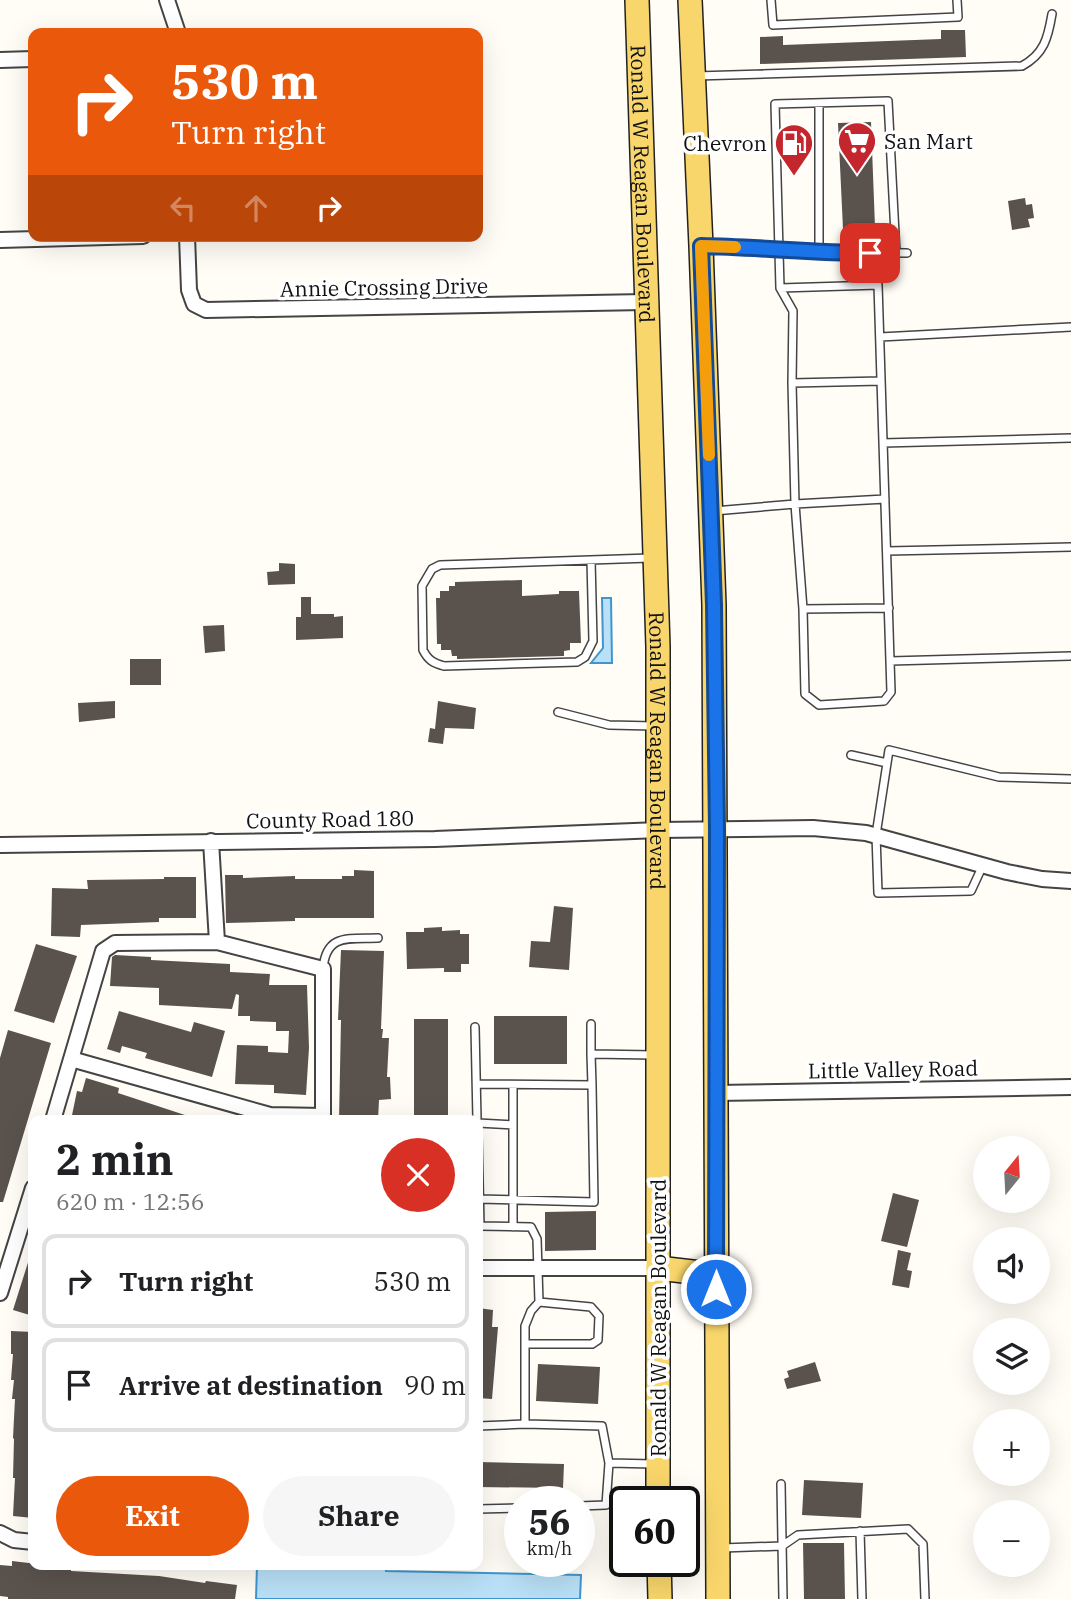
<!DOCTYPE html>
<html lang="en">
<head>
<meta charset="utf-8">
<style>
	body { margin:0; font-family:"IBM Plex Serif",serif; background:#f6f6f6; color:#202124; height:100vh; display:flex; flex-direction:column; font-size:26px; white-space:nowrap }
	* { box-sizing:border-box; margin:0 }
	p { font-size:23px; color:#757577 }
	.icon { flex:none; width:38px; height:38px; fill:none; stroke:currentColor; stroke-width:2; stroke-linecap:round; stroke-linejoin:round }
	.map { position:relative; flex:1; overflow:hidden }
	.details { position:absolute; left:28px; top:1115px; width:455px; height:455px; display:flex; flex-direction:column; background:#fff; border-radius:14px; box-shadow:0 7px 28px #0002 }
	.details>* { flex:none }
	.guide { position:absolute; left:28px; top:28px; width:455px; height:214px; border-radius:14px; box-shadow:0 7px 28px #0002; background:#ea580c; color:#fff; overflow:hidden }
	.needle { width:46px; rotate:18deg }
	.controls { position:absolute; left:973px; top:1136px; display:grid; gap:14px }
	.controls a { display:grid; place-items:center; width:77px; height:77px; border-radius:50%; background:#fff; box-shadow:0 7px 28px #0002; font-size:35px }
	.speed { position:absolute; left:504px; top:1486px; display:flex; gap:14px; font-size:35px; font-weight:700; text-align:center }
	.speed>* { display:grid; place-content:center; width:91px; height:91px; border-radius:50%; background:#fff; box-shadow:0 7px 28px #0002; line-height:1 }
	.speed small { font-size:18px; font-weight:400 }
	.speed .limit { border:4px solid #111; border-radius:10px; background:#fff; color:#111 }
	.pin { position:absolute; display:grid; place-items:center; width:60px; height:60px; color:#fff; margin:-30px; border-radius:14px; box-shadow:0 4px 10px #0006 }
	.me { position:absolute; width:77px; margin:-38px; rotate:0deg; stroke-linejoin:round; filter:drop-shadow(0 0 5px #0008) }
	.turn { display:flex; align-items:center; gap:24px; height:147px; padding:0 28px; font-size:32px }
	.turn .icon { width:91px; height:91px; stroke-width:2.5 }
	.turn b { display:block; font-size:49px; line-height:60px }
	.lanes { display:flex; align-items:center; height:66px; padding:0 28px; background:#0003; justify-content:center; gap:35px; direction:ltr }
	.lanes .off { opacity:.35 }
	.round { display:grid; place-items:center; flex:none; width:74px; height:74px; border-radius:37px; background:#f6f6f6 }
	.summary { display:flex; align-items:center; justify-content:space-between; height:119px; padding:0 28px }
	h1 { font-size:42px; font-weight:700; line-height:52px }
	.action { display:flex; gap:14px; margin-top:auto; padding:14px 28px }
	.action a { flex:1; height:80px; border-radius:42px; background:#ea580c; color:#fff; font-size:28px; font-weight:700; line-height:80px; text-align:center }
	.action a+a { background:#f6f6f6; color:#202124 }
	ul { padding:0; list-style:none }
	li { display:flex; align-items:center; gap:21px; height:94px; margin:0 14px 10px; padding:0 14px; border:4px solid #e0e0e0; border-radius:14px }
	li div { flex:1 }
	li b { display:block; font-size:26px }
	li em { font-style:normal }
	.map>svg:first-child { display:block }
	.water { fill:#b9e0f7; stroke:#3f96cf; stroke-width:2 }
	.building { fill:#5a524d }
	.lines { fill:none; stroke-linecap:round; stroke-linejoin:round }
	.lane-casing { stroke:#444; stroke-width:10 }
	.street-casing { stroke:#444; stroke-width:18 }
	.primary-casing { stroke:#222; stroke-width:26 }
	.lane { stroke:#fff; stroke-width:7 }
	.street { stroke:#fff; stroke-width:14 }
	.primary { stroke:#f9d66b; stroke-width:23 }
	.route-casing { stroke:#114b97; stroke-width:18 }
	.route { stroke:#1a73e8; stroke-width:12 }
	.slow { stroke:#f59e0b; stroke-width:12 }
	.labels { text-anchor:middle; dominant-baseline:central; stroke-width:7; stroke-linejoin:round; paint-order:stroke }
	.poi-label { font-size:21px; fill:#111; stroke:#fff; text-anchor:start }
	.street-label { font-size:21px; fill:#111; stroke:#fff }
</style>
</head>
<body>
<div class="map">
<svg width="1071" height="1599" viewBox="0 0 1071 1599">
	<rect width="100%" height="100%" fill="#fffdf5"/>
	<path class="water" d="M602,598H611L612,663H591L603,648Z
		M385,1564L386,1571L581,1575L580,1599H256L257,1565Z"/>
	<path class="building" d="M941,30H965L966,57L760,64V37L783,36V45L941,39Z
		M871,122L875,227L843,229L838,123Z
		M1025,198L1026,205L1032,204L1034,218L1028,219L1030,227L1012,230L1008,201Z
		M279,563L295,564V584L268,585L267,572L279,571Z
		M522,580V596L559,594V591H579L581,643H570V650L564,651V656L457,659V656H452L451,650H441V644H437L436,598H440V591H449V586H455V582Z
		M301,597H311V614H334V617L343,616V638L296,640V617H301Z
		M224,625L225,651L205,653L203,626Z
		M130,659H161V685H130Z
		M115,701V718L79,722L78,703Z
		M438,701L476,708L474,729L445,728L443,744L428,742L430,728L435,729Z
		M354,870L374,871V918H295V921L226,923L225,875H243V878L295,876V879H342V876H354Z
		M164,877H196V918H159V922L81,925L80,937L51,936L52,888L88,889L87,880L164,879Z
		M554,906L573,908L569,970L529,967L531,941L550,942Z
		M442,927V931L460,930V934H469V964H461V972H444V968L407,969L406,932H424V928Z
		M36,944L77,956L54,1023L14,1011Z
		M341,950L384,951L381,1029H383L382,1038H389L387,1077H390L391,1099L379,1100L378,1120H339L341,1020H338Z
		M115,955L151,957V960L230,964V972L270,974L269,985H307L309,1048L306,1095L274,1093V1085L235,1084L237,1045L268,1046V1052L288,1053L289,1031H276V1022L250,1021V1016H238L239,995L236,994L232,1009L159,1005V988L110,986L112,957Z
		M119,1011L191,1032L194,1022L225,1031L212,1077L145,1058L147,1053L122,1046L120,1053L107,1049Z
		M494,1016H567V1064H494Z
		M414,1019H448V1120H414Z
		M8,1030L51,1043L3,1202H0V1058Z
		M86,1078L119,1088L118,1093L194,1118V1120H71L77,1091L82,1092Z
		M893,1193L919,1200L907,1247L881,1241Z
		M596,1211V1250L545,1251V1212Z
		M898,1250L911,1253L907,1270L912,1271L909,1288L892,1285Z
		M31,1253H33V1316L13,1310Z
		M478,1308L493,1310L492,1327H498L492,1399L478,1398Z
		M11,1331L33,1332V1518L13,1516L15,1478H13L14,1439L13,1438L15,1399H12L14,1380H11L13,1354H11Z
		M815,1362L821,1381L787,1389L784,1379L789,1377L787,1371Z
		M538,1364L600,1367L598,1404L536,1401Z
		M478,1462L564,1464L563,1488L478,1487Z
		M804,1480L863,1483L861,1518L802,1515Z
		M803,1543H844L845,1599H804Z
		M12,1561L71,1568V1571L159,1576L205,1583L206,1581L237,1585L235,1599H8V1597L0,1596V1565L12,1566Z"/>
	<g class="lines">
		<g class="lane-casing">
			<path id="lane" d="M771,0L773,25L958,17L957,0
				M696,76L1022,66C1044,54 1048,38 1052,14
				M705,246L778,248L819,252L907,253
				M819,252V103
				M780,288L878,285L891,692L884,701L819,705L805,694L803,609L795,504L885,499
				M880,337L1071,327
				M792,383L881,381
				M883,443L1071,438
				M714,511L795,504L792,383L793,311L780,288L775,104L888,101L896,253
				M887,551L1071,547
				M591,560L593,641L585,657L577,662L444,666C433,663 428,660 423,650L422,586L432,569L440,565L650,558
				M803,609L889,608
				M890,661L1071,656
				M558,712L609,725L654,726
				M851,755L887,763
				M983,865L971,891L878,893L876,835L889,750L999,777L1071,779
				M323,969C326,933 349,939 378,938
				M591,1024V1054
				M475,1027L477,1120
				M477,1084L592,1085L591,1054L654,1055
				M513,1085V1227
				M478,1123L513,1125
				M478,1137L480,1226L531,1227L537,1239L539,1302L531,1311L525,1326V1424L602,1426L609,1463L654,1464
				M479,1199L594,1202L592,1085
				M525,1344H592L598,1340L599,1316L591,1307L539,1302
				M478,1426L525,1424
				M781,1484L783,1599
				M579,1506L606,1505L609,1463
				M478,1509L520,1508
				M860,1531L862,1599
				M722,1548L782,1546L798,1535L908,1529L923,1544L925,1599"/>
		</g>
		<g class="street-casing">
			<path id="street" d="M167,0L178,33
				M0,60L33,59
				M187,236L189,290L194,304L206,310L645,302
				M0,240L143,236
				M211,841L217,942
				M0,845L435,839L659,830L813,828L866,833L1007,872L1042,879L1071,881
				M71,1059L270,1115L323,1116
				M716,1093L1071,1087
				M53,1120L103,951L115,943L217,942L323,969V1120
				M478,1268H658
				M0,1293L33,1188
				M0,1533L14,1540L33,1542"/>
		</g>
		<g class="primary-casing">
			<g id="primary">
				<path id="s1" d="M637,0L658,647V1502"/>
				<path d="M690,0L701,246L714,605L718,1599"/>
				<path d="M658,1268L701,1273L706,1281L708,1302"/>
				<path d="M659,1561L660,1599"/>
			</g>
		</g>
		<use href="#lane" class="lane"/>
		<use href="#street" class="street"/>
		<use href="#primary" class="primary"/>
	</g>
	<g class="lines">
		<g class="route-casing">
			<path id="route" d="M716,1289L717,829L714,605L701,246C758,247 814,253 870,253"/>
		</g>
		<use href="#route" class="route"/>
		<path class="slow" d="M709,455L701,246L735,247"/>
	</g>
	<defs>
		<g id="supermarket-pin" transform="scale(2.0125)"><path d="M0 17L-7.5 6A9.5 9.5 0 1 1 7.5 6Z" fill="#c4262e" stroke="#fff"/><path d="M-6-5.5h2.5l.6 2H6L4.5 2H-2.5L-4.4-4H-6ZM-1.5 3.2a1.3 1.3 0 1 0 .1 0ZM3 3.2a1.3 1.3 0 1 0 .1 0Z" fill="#fff"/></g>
		<g id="fuel-pin" transform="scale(2.0125)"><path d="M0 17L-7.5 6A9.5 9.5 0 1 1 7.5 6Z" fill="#c4262e" stroke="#fff"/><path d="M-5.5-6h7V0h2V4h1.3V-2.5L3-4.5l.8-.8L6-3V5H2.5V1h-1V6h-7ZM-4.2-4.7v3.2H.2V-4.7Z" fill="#fff"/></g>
	</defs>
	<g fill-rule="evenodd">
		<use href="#supermarket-pin" x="857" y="141"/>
		<use href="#fuel-pin" x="794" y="143"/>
	</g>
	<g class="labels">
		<g class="poi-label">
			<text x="884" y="141">San Mart</text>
			<text x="767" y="143" text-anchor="end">Chevron</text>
		</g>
		<g class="street-label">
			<text stroke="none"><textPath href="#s1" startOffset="184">Ronald W Reagan Boulevard</textPath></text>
			<text transform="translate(384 287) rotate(-1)">Annie Crossing Drive</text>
			<text stroke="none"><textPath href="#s1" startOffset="751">Ronald W Reagan Boulevard</textPath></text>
			<text transform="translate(330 819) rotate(-1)">County Road 180</text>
			<text transform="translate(893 1069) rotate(-1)">Little Valley Road</text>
			<text transform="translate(658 1318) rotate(-90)">Ronald W Reagan Boulevard</text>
		</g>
	</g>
</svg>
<div class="controls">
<a><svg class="needle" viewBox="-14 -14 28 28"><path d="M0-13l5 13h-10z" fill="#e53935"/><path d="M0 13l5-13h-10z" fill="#757577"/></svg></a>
<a><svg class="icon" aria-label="sound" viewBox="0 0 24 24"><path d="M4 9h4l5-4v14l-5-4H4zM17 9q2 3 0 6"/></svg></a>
<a><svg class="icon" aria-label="layers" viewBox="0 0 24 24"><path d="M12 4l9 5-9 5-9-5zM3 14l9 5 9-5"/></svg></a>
<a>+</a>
<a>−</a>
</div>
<div class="speed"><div>56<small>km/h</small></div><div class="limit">60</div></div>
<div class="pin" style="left:870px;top:253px;background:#d93025"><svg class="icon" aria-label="arrive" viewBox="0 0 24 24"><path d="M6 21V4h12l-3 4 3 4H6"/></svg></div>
<svg class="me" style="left:716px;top:1289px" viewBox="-20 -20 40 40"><circle r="17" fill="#1a73e8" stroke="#fff" stroke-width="3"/><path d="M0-11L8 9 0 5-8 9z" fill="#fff"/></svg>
<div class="guide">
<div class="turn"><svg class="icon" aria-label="right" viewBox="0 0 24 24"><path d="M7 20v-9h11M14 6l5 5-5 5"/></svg><div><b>530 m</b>Turn right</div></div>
<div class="lanes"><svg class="icon off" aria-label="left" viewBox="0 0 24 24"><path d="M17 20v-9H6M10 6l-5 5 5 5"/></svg><svg class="icon off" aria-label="ahead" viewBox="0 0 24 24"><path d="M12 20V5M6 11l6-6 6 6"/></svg><svg class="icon" aria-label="right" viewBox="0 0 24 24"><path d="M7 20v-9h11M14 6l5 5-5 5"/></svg></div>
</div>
<section class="details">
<div class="summary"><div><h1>2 min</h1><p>620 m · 12:56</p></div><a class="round" style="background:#d93025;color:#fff"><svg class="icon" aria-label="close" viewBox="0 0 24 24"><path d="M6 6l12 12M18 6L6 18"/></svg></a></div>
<ul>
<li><svg class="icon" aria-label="right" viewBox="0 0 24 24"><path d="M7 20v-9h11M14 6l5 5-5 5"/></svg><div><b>Turn right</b></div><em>530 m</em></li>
<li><svg class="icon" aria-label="arrive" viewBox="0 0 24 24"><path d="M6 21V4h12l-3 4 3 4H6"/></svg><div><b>Arrive at destination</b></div><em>90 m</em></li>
</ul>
<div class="action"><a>Exit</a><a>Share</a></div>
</section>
</div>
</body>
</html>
